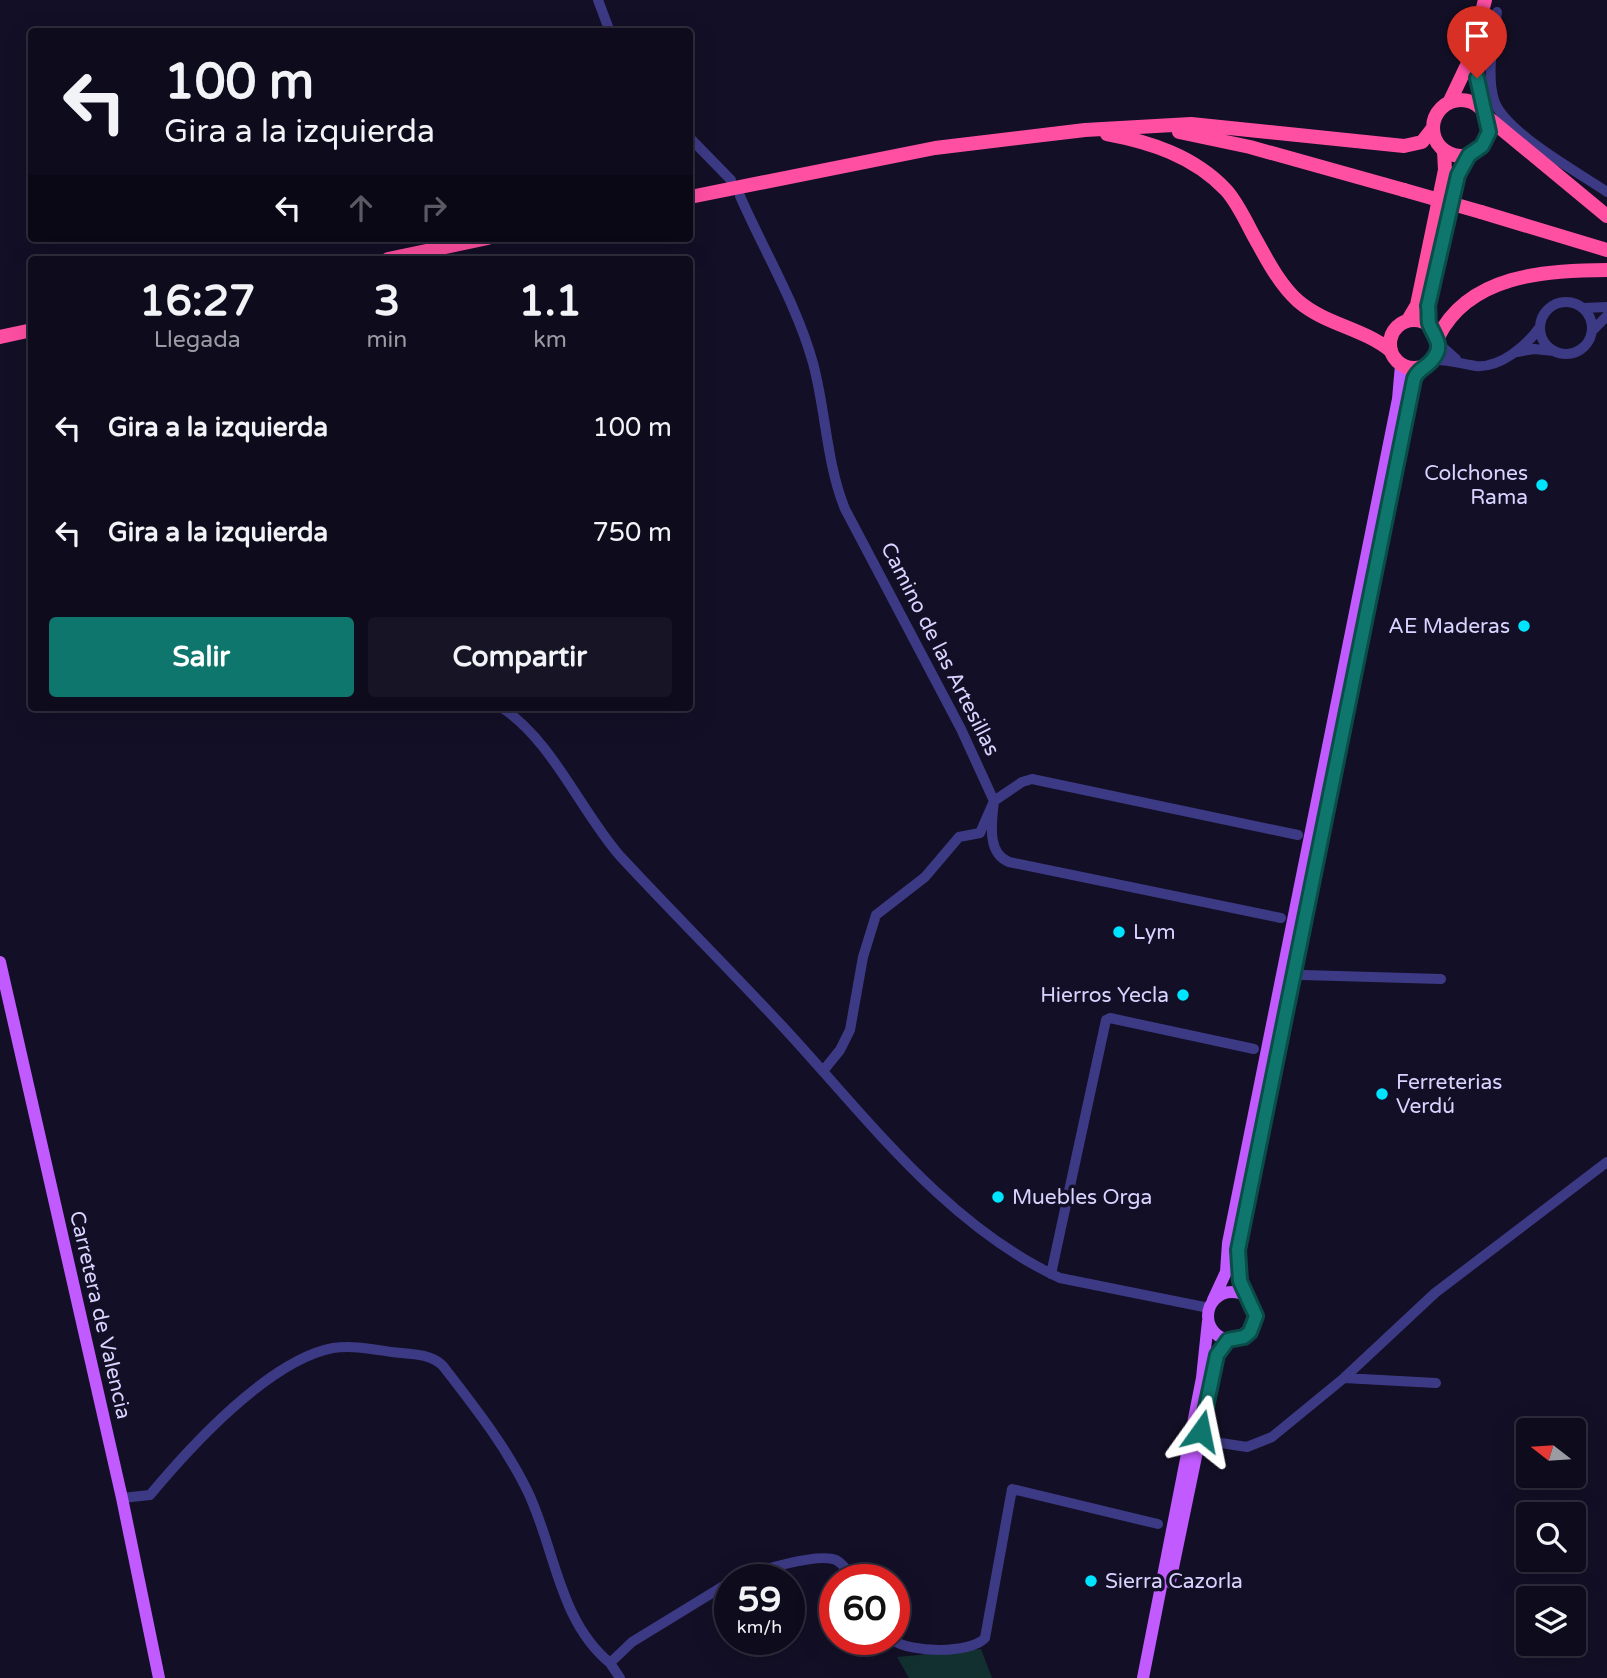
<!DOCTYPE html>
<html lang="es">
<head>
<meta charset="utf-8">
<style>
	body { margin:0; font-family:"Varela Round",sans-serif; background:#171425; color:#f1f3f6; height:100vh; display:flex; flex-direction:column; font-size:26px; white-space:nowrap }
	* { box-sizing:border-box; margin:0 }
	p { font-size:23px; color:#9b9ba3 }
	.icon { flex:none; width:38px; height:38px; fill:none; stroke:currentColor; stroke-width:2; stroke-linecap:round; stroke-linejoin:round }
	.map { position:relative; flex:1; overflow:hidden }
	.sheet { position:absolute; left:28px; top:256px; width:665px; height:455px; display:flex; flex-direction:column; background:#0e0b1c; border-radius:7px; box-shadow:0 7px 28px #0002,0 0 0 2px #2e2b3b }
	.sheet>* { flex:none }
	.guide { position:absolute; left:28px; top:28px; width:665px; height:214px; border-radius:7px; box-shadow:0 7px 28px #0002,0 0 0 2px #2e2b3b; background:#0e0b1c; color:#f1f3f6; overflow:hidden }
	.needle { width:46px; rotate:287deg }
	.buttons { position:absolute; left:1516px; top:1418px; display:grid; gap:14px }
	.buttons a { display:grid; place-items:center; width:70px; height:70px; border-radius:7px; background:#0e0b1c; box-shadow:0 7px 28px #0002,0 0 0 2px #2e2b3b; font-size:35px }
	.speed { position:absolute; left:714px; top:1564px; display:flex; gap:14px; font-size:35px; font-weight:700; text-align:center }
	.speed>* { display:grid; place-content:center; width:91px; height:91px; border-radius:50%; background:#0e0b1c; box-shadow:0 7px 28px #0002,0 0 0 2px #2e2b3b; line-height:1 }
	.speed small { font-size:18px; font-weight:400 }
	.speed .limit { border:10px solid #d22; background:#fff; color:#111 }
	.pin { position:absolute; display:grid; place-items:center; width:60px; height:60px; color:#fff; margin:-72px -30px; border-radius:50% 50% 50% 0; rotate:-45deg; box-shadow:0 0 7px #0007 }
	.pin .icon { rotate:45deg }
	.me { position:absolute; width:77px; margin:-38px; rotate:12deg; stroke-linejoin:round; filter:drop-shadow(0 0 5px #0008) }
	.turn { display:flex; align-items:center; gap:24px; height:147px; padding:0 21px; font-size:32px }
	.turn .icon { width:91px; height:91px; stroke-width:2.5 }
	.turn b { display:block; font-size:49px; line-height:60px }
	.lanes { display:flex; align-items:center; height:66px; padding:0 21px; background:#0003; justify-content:center; gap:35px; direction:ltr }
	.lanes .off { opacity:.35 }
	.eta { display:flex; justify-content:space-evenly; align-items:center; height:119px; text-align:center }
	.eta b { font-size:42px; font-weight:700; line-height:49px }
	.cta { display:flex; gap:14px; margin-top:auto; padding:14px 21px }
	.cta a { flex:1; height:80px; border-radius:7px; background:#0f766e; color:#fff; font-size:28px; font-weight:700; line-height:80px; text-align:center }
	.cta a+a { background:#171425; color:#f1f3f6 }
	ul { padding:0; list-style:none }
	li { display:flex; align-items:center; gap:21px; height:105px; padding:0 21px }
	li div { flex:1 }
	li b { display:block; font-size:26px }
	li em { font-style:normal }
	.map>svg:first-child { display:block }
	.green { fill:#12302f }
	.lines { fill:none; stroke-linecap:round; stroke-linejoin:round }
	.minor { stroke:#3d3a85; stroke-width:10 }
	.major { stroke:#c25bff; stroke-width:12 }
	.highway { stroke:#ff4fa3; stroke-width:14 }
	.highway-bridge { stroke:#ff4fa3; stroke-width:14 }
	.route-casing { stroke:#0a4d48; stroke-width:18 }
	.route { stroke:#0f766e; stroke-width:12 }
	.poi-dot { fill:#00e5ff; stroke:#130f26; stroke-width:2.5 }
	.labels { text-anchor:middle; dominant-baseline:central; stroke-width:7; stroke-linejoin:round; paint-order:stroke }
	.poi-label { font-size:21px; fill:#d9d4ff; stroke:#130f26; text-anchor:start }
	.street-label { font-size:21px; fill:#d9d4ff; stroke:#130f26 }
</style>
</head>
<body>
<div class="map">
<svg width="1607" height="1678" viewBox="0 0 1607 1678">
	<rect width="100%" height="100%" fill="#130f26"/>
	<path class="green" d="M981,1649L992,1678H909L897,1657Z"/>
	<g class="lines">
		<path class="minor" d="M598,0L610,32
			M1497,12C1494,39 1486,73 1494,100C1504,132 1578,172 1607,192
			M690,138L731,180
			M740,196C764,251 797,305 813,363C826,411 826,462 845,509L961,729L994,801L980,833L959,837L925,877L876,915L863,957L850,1030L840,1050L823,1071
			M1540 328a26 26 0 1 1 52 0a26 26 0 1 1-52 0Z
			M1583,308L1607,307
			M1592,331L1607,316
			M1439,344L1456,359
			M1517,352L1534,349L1554,351
			M1433,360C1448,359 1461,364 1476,366C1501,368 1527,345 1540,327
			M501,707C552,740 580,810 620,856C674,914 731,971 785,1029C867,1118 947,1226 1060,1278L1209,1308
			M1281,918L1009,862C986,853 992,821 994,801L1022,782L1032,779L1298,835
			M1303,975L1441,979
			M1051,1274L1106,1020L1110,1018L1254,1049
			M1344,1378L1436,1383
			M1208,1441L1247,1447L1272,1437L1344,1378L1435,1293L1607,1162
			M122,1498L150,1495C190,1447 269,1360 333,1348C352,1345 372,1349 392,1352C409,1354 430,1353 443,1366C473,1405 505,1445 527,1490C555,1547 558,1620 610,1663
			M734,1580C753,1572 818,1552 836,1560C844,1564 849,1573 854,1580
			M893,1640C910,1653 971,1654 985,1638L1012,1489L1158,1524
			M620,1678L610,1663L632,1642L730,1582"/>
		<path class="major" d="M0,962L122,1498L159,1678
			M1208 1316a24 24 0 1 1 48 0a24 24 0 1 1-48 0Z
			M1246,1296L1240,1281L1238,1249L1414,379L1420,368
			M1213,1300L1226,1272L1228,1243L1398,399L1401,365
			M1170,1582L1217,1355L1228,1340
			M1143,1678L1202,1378L1208,1321"/>
		<path class="highway" d="M1477,52V78L1484,112
			M1433 128a28 28 0 1 1 56 0a28 28 0 1 1-56 0Z
			M1449,103L1469,61L1485,0
			M1486,116L1607,216
			M1179,132L1250,147L1404,190
			M1107,134C1150,142 1194,156 1226,190C1238,203 1247,224 1256,240C1267,260 1280,285 1298,301C1326,325 1363,328 1391,351
			M690,197L935,148L1085,130L1191,124L1404,146L1422,142L1433,128
			M1481,212L1607,250
			M388,259L488,238
			M1390 344a24 24 0 1 1 48 0a24 24 0 1 1-48 0Z
			M1408,320L1417,305L1445,170L1444,151
			M1429,324L1428,306L1458,175L1469,155
			M0,337L32,330
			M1438,337C1469,275 1545,270 1607,270"/>
		<path class="highway-bridge" d="M1404,190L1481,212"/>
	</g>
	<g class="lines">
		<g class="route-casing">
			<path id="route" d="M1201,1431L1217,1355L1228,1340L1244,1337L1250,1332L1256,1316L1240,1281L1238,1250L1414,379C1418,368 1427,368 1433,359C1445,344 1433,336 1429,323C1428,319 1429,311 1428,306L1458,175L1469,155L1482,146L1489,132L1477,78"/>
		</g>
		<use href="#route" class="route"/>
	</g>
	<g class="poi-dot">
		<circle cx="1542" cy="485" r="7"/>
		<circle cx="1524" cy="626" r="7"/>
		<circle cx="1119" cy="932" r="7"/>
		<circle cx="1183" cy="995" r="7"/>
		<circle cx="1382" cy="1094" r="7"/>
		<circle cx="998" cy="1197" r="7"/>
		<circle cx="1091" cy="1581" r="7"/>
	</g>
	<g class="labels">
		<g class="poi-label">
			<text x="1528" y="473" text-anchor="end">Colchones<tspan x="1528" dy="24">Rama</tspan></text>
			<text x="1510" y="626" text-anchor="end">AE Maderas</text>
			<text x="1133" y="932">Lym</text>
			<text x="1169" y="995" text-anchor="end">Hierros Yecla</text>
			<text x="1396" y="1082">Ferreterias<tspan x="1396" dy="24">Verdú</tspan></text>
			<text x="1012" y="1197">Muebles Orga</text>
			<text x="1105" y="1581">Sierra Cazorla</text>
		</g>
		<g class="street-label">
			<text transform="translate(940 649) rotate(63)">Camino de las Artesillas</text>
			<text transform="translate(100 1315) rotate(77)">Carretera de Valencia</text>
		</g>
	</g>
</svg>
<div class="buttons">
<a><svg class="needle" viewBox="-14 -14 28 28"><path d="M0-13l5 13h-10z" fill="#e53935"/><path d="M0 13l5-13h-10z" fill="#9b9ba3"/></svg></a>
<a><svg class="icon" aria-label="search" viewBox="0 0 24 24"><circle cx="10" cy="10" r="6"/><path d="M15 15l6 6"/></svg></a>
<a><svg class="icon" aria-label="layers" viewBox="0 0 24 24"><path d="M12 4l9 5-9 5-9-5zM3 14l9 5 9-5"/></svg></a>
</div>
<div class="speed"><div>59<small>km/h</small></div><div class="limit">60</div></div>
<div class="pin" style="left:1477px;top:78px;background:#d93025"><svg class="icon" aria-label="arrive" viewBox="0 0 24 24"><path d="M6 21V4h12l-3 4 3 4H6"/></svg></div>
<svg class="me" style="left:1201px;top:1431px" viewBox="-20 -20 40 40"><path d="M0-17L14 15 0 8-14 15z" fill="#0f766e" stroke="#fff" stroke-width="4"/></svg>
<div class="guide">
<div class="turn"><svg class="icon" aria-label="left" viewBox="0 0 24 24"><path d="M17 20v-9H6M10 6l-5 5 5 5"/></svg><div><b>100 m</b>Gira a la izquierda</div></div>
<div class="lanes"><svg class="icon" aria-label="left" viewBox="0 0 24 24"><path d="M17 20v-9H6M10 6l-5 5 5 5"/></svg><svg class="icon off" aria-label="ahead" viewBox="0 0 24 24"><path d="M12 20V5M6 11l6-6 6 6"/></svg><svg class="icon off" aria-label="right" viewBox="0 0 24 24"><path d="M7 20v-9h11M14 6l5 5-5 5"/></svg></div>
</div>
<section class="sheet">
<div class="eta">
<div><b>16:27</b><p>Llegada</p></div>
<div><b>3</b><p>min</p></div>
<div><b>1.1</b><p>km</p></div>
</div>
<ul>
<li><svg class="icon" aria-label="left" viewBox="0 0 24 24"><path d="M17 20v-9H6M10 6l-5 5 5 5"/></svg><div><b>Gira a la izquierda</b></div><em>100 m</em></li>
<li><svg class="icon" aria-label="left" viewBox="0 0 24 24"><path d="M17 20v-9H6M10 6l-5 5 5 5"/></svg><div><b>Gira a la izquierda</b></div><em>750 m</em></li>
</ul>
<div class="cta"><a>Salir</a><a>Compartir</a></div>
</section>
</div>
</body>
</html>
